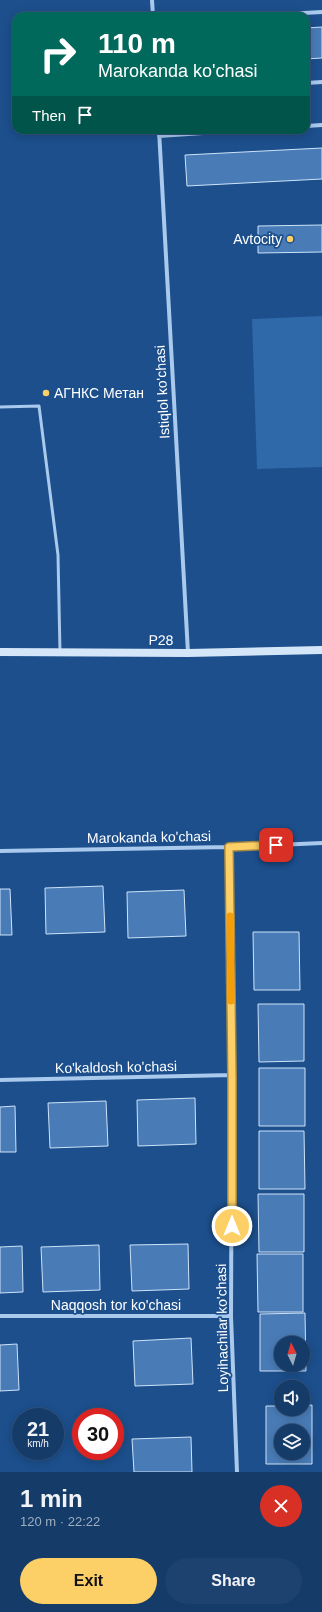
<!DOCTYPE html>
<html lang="en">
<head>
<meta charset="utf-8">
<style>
	body { margin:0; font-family:Arial,sans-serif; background:#1e426f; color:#f1f3f6; height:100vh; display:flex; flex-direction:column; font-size:15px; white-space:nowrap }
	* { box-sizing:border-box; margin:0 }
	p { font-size:13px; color:#9dadc0 }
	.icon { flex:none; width:22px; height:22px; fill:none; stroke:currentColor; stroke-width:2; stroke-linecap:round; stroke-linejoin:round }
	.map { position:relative; height:1472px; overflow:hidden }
	.sheet { display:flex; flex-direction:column; background:#153b69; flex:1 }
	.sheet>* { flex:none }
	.hud { position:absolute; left:12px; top:12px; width:298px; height:122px; border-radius:12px; box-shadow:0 2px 10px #0003,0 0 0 1px #34557d; background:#00695c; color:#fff; overflow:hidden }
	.needle { width:26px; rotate:355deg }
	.buttons { position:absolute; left:274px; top:1336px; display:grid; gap:8px }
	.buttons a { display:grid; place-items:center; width:36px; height:36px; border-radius:50%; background:#153b69; box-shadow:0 2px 10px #0003,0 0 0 1px #34557d; font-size:20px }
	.speed { position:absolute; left:12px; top:1408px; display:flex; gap:8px; font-size:20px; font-weight:700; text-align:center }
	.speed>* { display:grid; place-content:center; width:52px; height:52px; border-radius:50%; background:#153b69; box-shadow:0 2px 10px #0003,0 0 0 1px #34557d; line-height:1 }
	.speed small { font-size:10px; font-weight:400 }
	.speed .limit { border:6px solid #d22; background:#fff; color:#111 }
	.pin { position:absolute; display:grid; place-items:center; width:34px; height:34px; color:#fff; margin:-17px; border-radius:8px; box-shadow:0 2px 6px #0006 }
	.me { position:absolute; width:44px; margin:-22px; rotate:0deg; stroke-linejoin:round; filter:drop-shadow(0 0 3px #0008) }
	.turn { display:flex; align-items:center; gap:14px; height:84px; padding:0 20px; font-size:18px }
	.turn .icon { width:52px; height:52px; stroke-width:2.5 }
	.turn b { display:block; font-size:28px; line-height:34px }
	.then { display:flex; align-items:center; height:38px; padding:0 20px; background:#0003; gap:8px; font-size:15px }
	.round { display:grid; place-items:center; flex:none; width:42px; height:42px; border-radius:21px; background:#1e426f }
	.overview { display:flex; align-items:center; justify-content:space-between; height:68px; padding:0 20px }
	h1 { font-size:24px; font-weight:600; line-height:30px }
	.cta { display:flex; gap:8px; margin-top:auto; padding:8px 20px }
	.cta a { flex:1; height:46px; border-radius:24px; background:#fdcf67; color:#111; font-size:16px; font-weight:600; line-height:46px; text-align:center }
	.cta a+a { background:#1e426f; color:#f1f3f6 }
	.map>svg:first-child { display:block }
	.green { fill:#2f69aa }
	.building { fill:#497bb6; stroke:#cee3f9; fill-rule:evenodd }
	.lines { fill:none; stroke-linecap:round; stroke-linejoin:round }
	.lane { stroke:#a9c9ed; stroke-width:3 }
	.street { stroke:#a9c9ed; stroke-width:4 }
	.secondary { stroke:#d5e6f9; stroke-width:8 }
	.route-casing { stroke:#a48743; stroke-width:10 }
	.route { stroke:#fdcf67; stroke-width:7 }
	.slow { stroke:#f59e0b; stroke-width:7 }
	.poi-dot { fill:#fdcf67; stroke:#1c4f8c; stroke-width:1.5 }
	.labels { text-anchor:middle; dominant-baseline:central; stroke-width:3.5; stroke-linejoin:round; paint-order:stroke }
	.poi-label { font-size:14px; fill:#fff; stroke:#1c4f8c; text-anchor:end }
	.street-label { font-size:14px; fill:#fff; stroke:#1c4f8c }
</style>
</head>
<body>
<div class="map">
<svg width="322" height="1472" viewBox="0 0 322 1472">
	<rect width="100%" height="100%" fill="#1c4f8c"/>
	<path class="green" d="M322,316V467L257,469L252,319Z"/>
	<path class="building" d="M322,27V58L306,59V28Z
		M322,148V179L187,186L185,155Z
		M322,225V252L258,253V226Z
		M103,886L105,932L46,934L45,888Z
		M0,889H10L12,935H0Z
		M184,890L186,936L128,938L127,892Z
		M253,932H299L300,990H254Z
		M258,1004H304V1061L259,1062Z
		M259,1068H305V1126H259Z
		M195,1098L196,1144L138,1146L137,1100Z
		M106,1101L108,1146L50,1148L48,1103Z
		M15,1106L16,1152H0V1107Z
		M259,1131H304L305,1189H259Z
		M258,1194H304V1252H259Z
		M188,1244L189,1289L132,1291L130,1245Z
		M99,1245L100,1290L43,1292L41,1247Z
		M22,1246L23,1292L0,1293V1247Z
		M257,1254H303V1312H258Z
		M305,1313L306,1371H260V1314ZM281,1343H303V1365H281Z
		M191,1338L193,1384L135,1386L133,1341Z
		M17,1344L19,1390L0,1391V1345Z
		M312,1405V1464H266V1406H281V1409H303V1406ZM281,1431H303V1453H281Z
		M191,1437L192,1472H134L132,1439Z"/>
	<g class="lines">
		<path class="lane" d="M0,407L39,406L58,555L60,652"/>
		<path class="street" d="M152,0L153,16
			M248,16L322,12
			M306,83L322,82
			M306,126L322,125
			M159,130L188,653
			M159,136L247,130
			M229,847L232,1075L231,1316L237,1472
			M0,851L229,847L322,843
			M0,1080L232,1075
			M0,1316H231"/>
		<path class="secondary" d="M0,652L188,653L322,650"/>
	</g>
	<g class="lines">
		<g class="route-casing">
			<path id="route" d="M232,1226V1075L229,847L276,845"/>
		</g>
		<use href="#route" class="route"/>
		<path class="slow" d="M230,916L231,1001"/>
	</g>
	<g class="poi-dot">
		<circle cx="290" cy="239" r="4"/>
		<circle cx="46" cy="393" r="4"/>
	</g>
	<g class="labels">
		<g class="poi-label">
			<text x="282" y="239">Avtocity</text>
			<text x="54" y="393" text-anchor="start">АГНКС Метан</text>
		</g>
		<g class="street-label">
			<text transform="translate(162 392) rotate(-93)">Istiqlol ko'chasi</text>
			<text transform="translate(161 640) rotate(1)">Р28</text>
			<text transform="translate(149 837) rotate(-1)">Marokanda ko'chasi</text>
			<text transform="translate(116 1067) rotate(-1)">Ko'kaldosh ko'chasi</text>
			<text x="116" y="1305">Naqqosh tor ko'chasi</text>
			<text transform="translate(222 1328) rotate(-91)">Loyihachilar ko'chasi</text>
		</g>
	</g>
</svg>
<div class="buttons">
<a><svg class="needle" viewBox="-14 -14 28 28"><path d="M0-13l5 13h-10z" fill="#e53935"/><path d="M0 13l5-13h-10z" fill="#9dadc0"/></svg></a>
<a><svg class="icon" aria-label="sound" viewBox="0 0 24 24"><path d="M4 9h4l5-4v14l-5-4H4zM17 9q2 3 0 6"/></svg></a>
<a><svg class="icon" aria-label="layers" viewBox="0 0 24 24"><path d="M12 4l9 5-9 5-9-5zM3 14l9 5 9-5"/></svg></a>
</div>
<div class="speed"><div>21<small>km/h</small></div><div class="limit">30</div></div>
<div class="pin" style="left:276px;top:845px;background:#d93025"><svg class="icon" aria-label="arrive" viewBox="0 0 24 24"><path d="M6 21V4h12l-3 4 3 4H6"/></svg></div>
<svg class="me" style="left:232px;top:1226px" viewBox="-20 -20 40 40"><circle r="17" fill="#fdcf67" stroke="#fff" stroke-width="3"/><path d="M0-11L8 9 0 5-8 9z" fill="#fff"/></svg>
<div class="hud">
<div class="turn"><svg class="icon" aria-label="right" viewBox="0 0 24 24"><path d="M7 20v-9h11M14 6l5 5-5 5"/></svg><div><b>110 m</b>Marokanda ko'chasi</div></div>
<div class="then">Then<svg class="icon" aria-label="arrive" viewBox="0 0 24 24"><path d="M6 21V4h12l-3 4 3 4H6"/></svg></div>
</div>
</div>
<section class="sheet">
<div class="overview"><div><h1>1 min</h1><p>120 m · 22:22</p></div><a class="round" style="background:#d93025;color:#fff"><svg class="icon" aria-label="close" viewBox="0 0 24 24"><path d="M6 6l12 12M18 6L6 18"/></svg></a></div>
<div class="cta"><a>Exit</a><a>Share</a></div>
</section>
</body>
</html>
